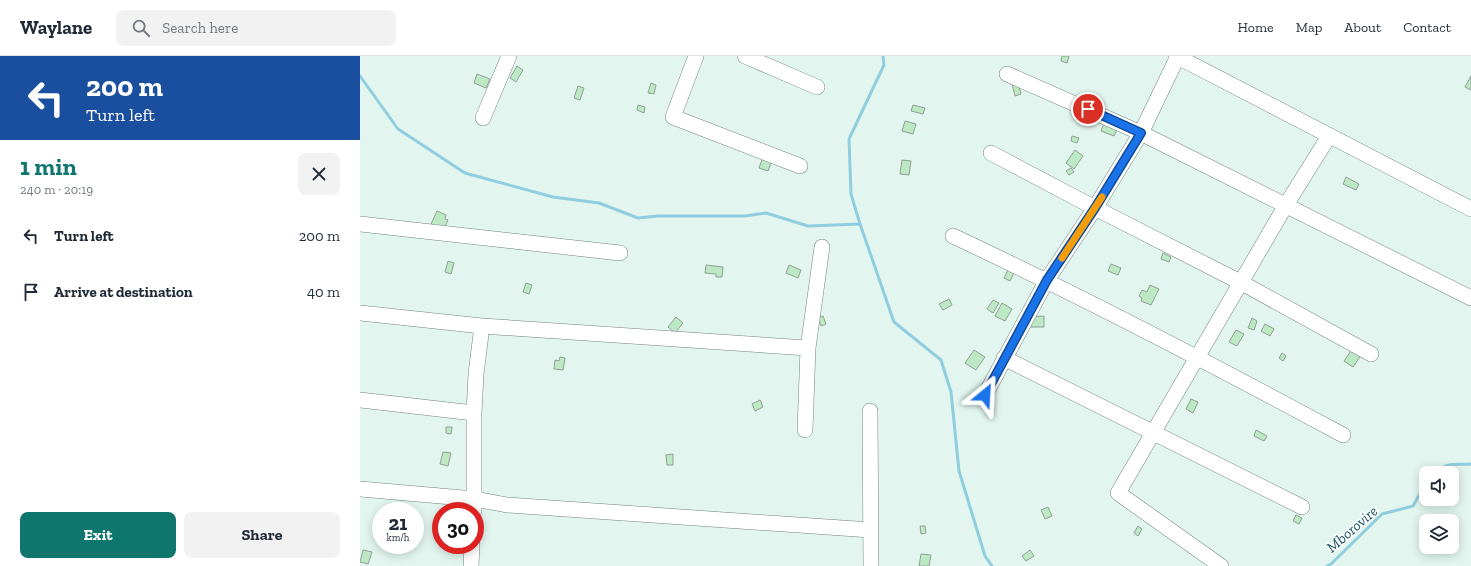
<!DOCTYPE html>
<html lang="en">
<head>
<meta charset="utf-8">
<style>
	body { margin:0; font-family:"Zilla Slab",serif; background:#f2f2f3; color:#1f2937; height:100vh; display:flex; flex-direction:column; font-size:15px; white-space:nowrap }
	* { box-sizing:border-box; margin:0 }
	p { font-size:13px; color:#747a83 }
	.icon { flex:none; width:22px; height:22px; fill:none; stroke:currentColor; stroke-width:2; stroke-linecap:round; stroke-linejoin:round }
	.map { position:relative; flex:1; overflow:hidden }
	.drawer { display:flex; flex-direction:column; background:#fff; width:360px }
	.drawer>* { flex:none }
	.hud { background:#1a4fa0; color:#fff; overflow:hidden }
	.tools { position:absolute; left:1059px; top:410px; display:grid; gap:8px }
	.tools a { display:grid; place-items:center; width:40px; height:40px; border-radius:8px; background:#fff; box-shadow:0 2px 10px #0003; font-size:20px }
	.speed { position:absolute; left:12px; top:446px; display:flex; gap:8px; font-size:20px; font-weight:700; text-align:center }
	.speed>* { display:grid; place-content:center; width:52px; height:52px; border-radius:50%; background:#fff; box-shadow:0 2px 10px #0003; line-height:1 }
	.speed small { font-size:10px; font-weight:400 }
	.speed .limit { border:6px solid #d22; background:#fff; color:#111 }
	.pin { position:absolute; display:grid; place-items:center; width:34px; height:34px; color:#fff; margin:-17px; border:2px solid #fff; border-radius:50%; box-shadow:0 1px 4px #0007 }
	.me { position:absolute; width:44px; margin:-22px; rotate:27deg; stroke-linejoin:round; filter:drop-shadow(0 0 3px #0008) }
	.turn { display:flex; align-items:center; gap:14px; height:84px; padding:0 20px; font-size:18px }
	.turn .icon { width:52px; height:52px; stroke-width:2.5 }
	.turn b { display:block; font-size:28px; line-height:34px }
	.round { display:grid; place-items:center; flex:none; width:42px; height:42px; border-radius:8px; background:#f2f2f3 }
	.headline { display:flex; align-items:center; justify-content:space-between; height:68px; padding:0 20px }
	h1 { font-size:24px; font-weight:800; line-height:30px; color:#0f766e }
	.primary-button { display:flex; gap:8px; margin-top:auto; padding:8px 20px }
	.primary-button a { flex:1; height:46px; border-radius:8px; background:#0f766e; color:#fff; font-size:16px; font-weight:800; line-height:46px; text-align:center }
	.primary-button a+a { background:#f2f2f3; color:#1f2937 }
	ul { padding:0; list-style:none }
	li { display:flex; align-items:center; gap:12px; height:56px; padding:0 20px }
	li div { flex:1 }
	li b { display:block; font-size:15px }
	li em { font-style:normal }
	header { display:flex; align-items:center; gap:24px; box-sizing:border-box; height:56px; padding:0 20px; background:#fff; border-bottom:1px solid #e0e1e3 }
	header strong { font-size:19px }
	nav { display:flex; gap:22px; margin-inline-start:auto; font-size:14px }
	.search { width:280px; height:36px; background:#f2f2f3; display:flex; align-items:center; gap:10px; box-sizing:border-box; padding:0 14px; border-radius:8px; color:#747a83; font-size:15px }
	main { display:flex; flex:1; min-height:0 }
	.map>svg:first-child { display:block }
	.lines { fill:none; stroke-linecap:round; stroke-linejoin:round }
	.stream { stroke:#90cddf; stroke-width:3 }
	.building { fill:#bce9c4; stroke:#919f93 }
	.minor-casing { stroke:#72847e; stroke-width:16 }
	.minor { stroke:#fff; stroke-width:15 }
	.route-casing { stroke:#114b97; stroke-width:10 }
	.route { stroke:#1a73e8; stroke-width:7 }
	.slow { stroke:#f59e0b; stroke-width:7 }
	.labels { text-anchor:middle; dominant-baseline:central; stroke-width:3; stroke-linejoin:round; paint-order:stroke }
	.water-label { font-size:15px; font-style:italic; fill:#1e515f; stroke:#fbfffe }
</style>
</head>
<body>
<header>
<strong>Waylane</strong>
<div class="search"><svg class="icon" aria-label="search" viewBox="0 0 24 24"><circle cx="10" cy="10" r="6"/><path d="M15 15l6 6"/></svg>Search here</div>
<nav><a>Home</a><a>Map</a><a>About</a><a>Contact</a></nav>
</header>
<main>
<section class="drawer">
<div class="hud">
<div class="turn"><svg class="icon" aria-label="left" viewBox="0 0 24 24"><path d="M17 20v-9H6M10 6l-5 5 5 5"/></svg><div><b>200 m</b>Turn left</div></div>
</div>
<div class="headline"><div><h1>1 min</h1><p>240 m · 20:19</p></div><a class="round"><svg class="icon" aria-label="close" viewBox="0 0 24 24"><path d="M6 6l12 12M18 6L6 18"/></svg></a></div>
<ul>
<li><svg class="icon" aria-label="left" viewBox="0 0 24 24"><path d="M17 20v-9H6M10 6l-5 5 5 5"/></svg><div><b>Turn left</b></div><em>200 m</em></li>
<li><svg class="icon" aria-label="arrive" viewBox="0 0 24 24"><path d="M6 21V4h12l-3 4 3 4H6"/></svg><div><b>Arrive at destination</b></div><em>40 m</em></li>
</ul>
<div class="primary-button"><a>Exit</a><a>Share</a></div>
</section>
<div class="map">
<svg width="1111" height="510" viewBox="0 0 1111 510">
	<rect width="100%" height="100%" fill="#e2f6ef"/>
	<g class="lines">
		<path class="stream" d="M523,0L524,9L489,83L491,138L500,168L534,266L581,304L591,336L599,415L625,500L632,510
			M0,20L38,73L105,117L193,141L239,147L278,162L298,160H385L406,157L448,170L500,168
			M1075,417C1087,405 1097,409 1111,408
			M967,510L971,508L1022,458L1053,450L1066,427"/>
	</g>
	<path class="building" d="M702,0H709L707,7L701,5Z
		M157,10L163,14L156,26L150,22Z
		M117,18L130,23L126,32L114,27Z
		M1111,20V34L1105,31Z
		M291,27L296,29L294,38L288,37Z
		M658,27L661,38L655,40L652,28Z
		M218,30L224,32L220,44L214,42Z
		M278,49L285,51L284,57L277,54Z
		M553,49L565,52L563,58L551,55Z
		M545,65L556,68L553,78L542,75Z
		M744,67L757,73L754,80L741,75Z
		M712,80L719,82L717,87L711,85Z
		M715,94L723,100L714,113L706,107Z
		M403,101L412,104L408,115L399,112Z
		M542,104L551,105L549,119L540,118Z
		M711,112L714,116L709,119L706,115Z
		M986,121L999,128L996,134L983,128Z
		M77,155L86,159L85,163L88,164L85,171L82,172L71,168Z
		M803,197L811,201L809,206L801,203Z
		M88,205L94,207L91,218L85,216Z
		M751,208L761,212L758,219L748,215Z
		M346,209L363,211L362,221H356V218L345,217Z
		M429,209L441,214L438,222L426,217Z
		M650,210L656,213L650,225L644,222Z
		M166,227L172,229L169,238L163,236Z
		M790,229L799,233L791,249L781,245L782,242L779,240L782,234L787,236Z
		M589,243L592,249L583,254L579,248Z
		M633,244L639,247L633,257L627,253Z
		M642,247L652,253L645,265L635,260Z
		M463,260L466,268L461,270L458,262Z
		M684,260V271H669V261Z
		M316,261L323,267L315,277L308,271Z
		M892,262L897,265L894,274L888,272Z
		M905,268L914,273L910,280L901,275Z
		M876,274L884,278L877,290L869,286Z
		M993,292L1002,298L993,311L984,305Z
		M614,294L625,301L616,314L605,307Z
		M922,297L926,300L923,305L919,302Z
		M200,301L205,302L203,314L194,313L195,304L199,305Z
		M831,343L838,346L833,357L826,353Z
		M400,344L403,351L395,355L392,348Z
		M86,371H92L91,378L86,377Z
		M896,374L907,380L904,385L894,380Z
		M83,396L91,397L88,410L80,408Z
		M313,398V409H307L306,399Z
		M688,451L692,460L685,463L681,454Z
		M936,459L942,462L939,468L933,465Z
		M560,470H565L566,477L561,478Z
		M778,470L782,473L778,480L774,477Z
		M3,494L12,496L8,508L0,506Z
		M670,494L674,500L666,505L662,500Z
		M561,498L571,499L569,510H559Z"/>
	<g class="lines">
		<g class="minor-casing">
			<path id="minor" d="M336,0L313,61L440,110
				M385,0L457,31
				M816,0L1111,153
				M647,18L781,77L1111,242
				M123,62L149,0
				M631,97L735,152L882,227L1011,298
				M0,168L260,197
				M593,180C725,242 855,310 983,379
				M0,257L122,270L448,292
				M644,302L942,451
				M625,339L687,224L735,152L781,77L818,0
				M0,344L114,357
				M510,355L511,510
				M445,374L448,292L462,191
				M0,433L115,443L147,449L511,474
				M114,455V357L116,318L122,270
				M111,510L112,489
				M861,510L758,437L926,149L969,80"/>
		</g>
		<use href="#minor" class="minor"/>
	</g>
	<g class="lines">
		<g class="route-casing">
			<path id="route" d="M625,339L687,224L735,152L781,77L728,53"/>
		</g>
		<use href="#route" class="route"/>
		<path class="slow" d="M702,202L742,141"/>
	</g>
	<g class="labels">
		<g class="water-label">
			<text transform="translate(992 473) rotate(-41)">Mborovire</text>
		</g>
	</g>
</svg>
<div class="tools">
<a><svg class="icon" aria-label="sound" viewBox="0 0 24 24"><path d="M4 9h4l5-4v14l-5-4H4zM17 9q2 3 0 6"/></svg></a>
<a><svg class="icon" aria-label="layers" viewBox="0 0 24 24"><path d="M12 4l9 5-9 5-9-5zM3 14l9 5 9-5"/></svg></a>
</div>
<div class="speed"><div>21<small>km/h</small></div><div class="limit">30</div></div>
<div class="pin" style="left:728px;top:53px;background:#d93025"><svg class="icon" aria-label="arrive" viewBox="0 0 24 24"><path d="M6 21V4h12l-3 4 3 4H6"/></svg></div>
<svg class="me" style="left:625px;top:339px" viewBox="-20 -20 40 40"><path d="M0-17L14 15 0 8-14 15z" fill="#1a73e8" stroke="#fff" stroke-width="4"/></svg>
</div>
</main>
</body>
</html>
